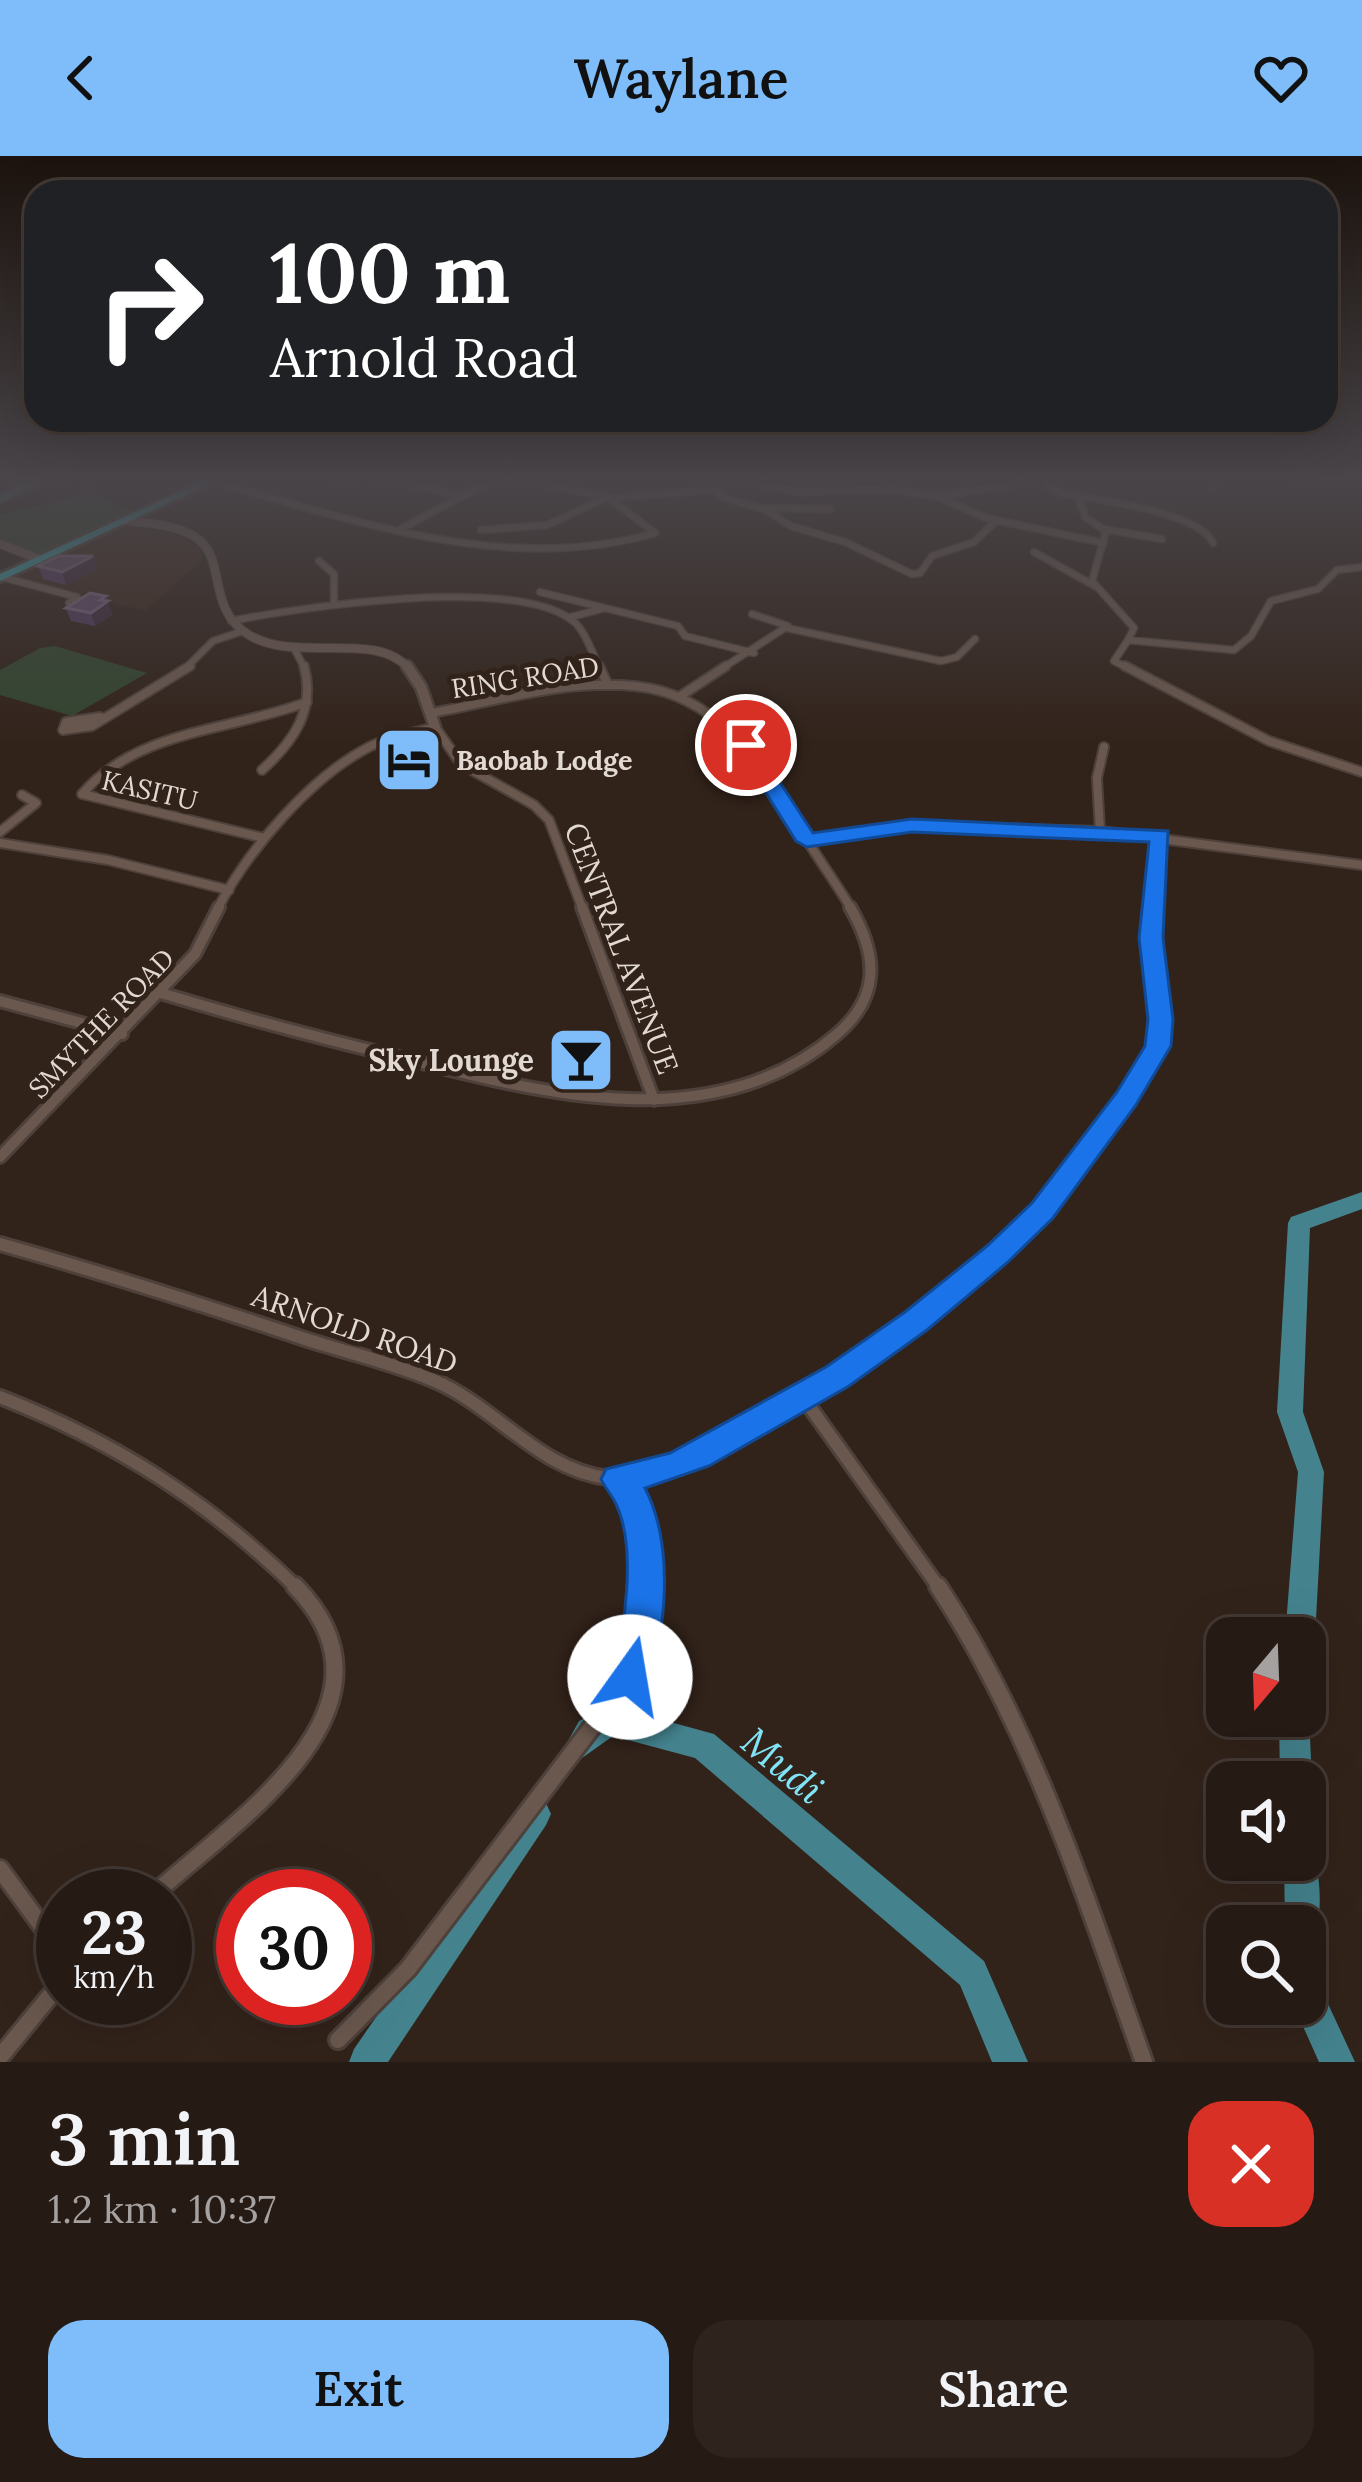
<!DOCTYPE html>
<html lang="en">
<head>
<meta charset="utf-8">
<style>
	body { margin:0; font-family:Lora,serif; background:#2e231d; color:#f1f3f6; height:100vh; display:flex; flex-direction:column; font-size:45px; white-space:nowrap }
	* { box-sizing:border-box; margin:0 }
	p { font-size:39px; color:#a4a1a0 }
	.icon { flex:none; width:66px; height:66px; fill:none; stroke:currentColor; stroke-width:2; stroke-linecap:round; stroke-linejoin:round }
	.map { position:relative; height:1906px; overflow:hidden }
	.panel { display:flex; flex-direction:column; background:#261a14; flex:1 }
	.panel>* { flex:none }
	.top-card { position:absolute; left:24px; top:24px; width:1314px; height:252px; border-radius:36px; box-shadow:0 12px 48px #0002,0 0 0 3px #423834; background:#202124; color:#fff; overflow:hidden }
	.needle { width:78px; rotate:199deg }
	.fabs { position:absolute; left:1206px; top:1461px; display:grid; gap:24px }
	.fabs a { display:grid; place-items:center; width:120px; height:120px; border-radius:24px; background:#261a14; box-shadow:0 12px 48px #0002,0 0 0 3px #423834; font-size:60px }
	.speed { position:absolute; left:36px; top:1713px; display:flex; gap:24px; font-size:60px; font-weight:700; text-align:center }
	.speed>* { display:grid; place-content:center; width:156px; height:156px; border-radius:50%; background:#261a14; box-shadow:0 12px 48px #0002,0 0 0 3px #423834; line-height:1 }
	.speed small { font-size:30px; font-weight:400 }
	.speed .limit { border:18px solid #d22; background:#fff; color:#111 }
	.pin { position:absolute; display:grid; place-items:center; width:102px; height:102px; color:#fff; margin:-51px; border:6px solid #fff; border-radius:50%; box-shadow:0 3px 12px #0007 }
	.me { position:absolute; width:132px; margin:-66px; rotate:13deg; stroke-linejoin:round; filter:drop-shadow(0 0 9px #0008) }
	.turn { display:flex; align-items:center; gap:42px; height:252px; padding:0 48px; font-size:54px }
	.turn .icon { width:156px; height:156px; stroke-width:2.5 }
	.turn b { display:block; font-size:84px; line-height:102px }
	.round { display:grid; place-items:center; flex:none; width:126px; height:126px; border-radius:36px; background:#2e231d }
	.summary { display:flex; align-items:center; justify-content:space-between; height:204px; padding:0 48px }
	h1 { font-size:72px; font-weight:600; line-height:90px }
	.cta { display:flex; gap:24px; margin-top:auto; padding:24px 48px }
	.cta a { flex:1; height:138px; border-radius:36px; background:#7ebdf9; color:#111; font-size:48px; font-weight:600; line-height:138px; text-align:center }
	.cta a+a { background:#2e231d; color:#f1f3f6 }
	header { display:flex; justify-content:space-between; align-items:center; height:156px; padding:0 48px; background:#7ebdf9; color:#111; font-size:54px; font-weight:600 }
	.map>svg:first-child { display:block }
	.built { fill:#3e281c }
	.green { fill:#33452f }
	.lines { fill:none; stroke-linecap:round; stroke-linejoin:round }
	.river { fill:#44838e; fill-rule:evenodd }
	.minor-far4-casing { stroke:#4e413b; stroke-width:9 }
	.minor-far3-casing { stroke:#4e413b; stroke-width:12 }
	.minor-far2-casing { stroke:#4e413b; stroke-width:16 }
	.minor-far1-casing { stroke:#4e413b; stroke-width:18 }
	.minor-casing { stroke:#4e413b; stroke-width:22 }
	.tertiary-far1-casing { stroke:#4e413b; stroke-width:10 }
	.tertiary-casing { stroke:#4e413b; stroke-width:15 }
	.primary-casing { stroke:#4e413b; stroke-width:6 }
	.trunk-casing { stroke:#4e413b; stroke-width:6 }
	.minor-far4 { stroke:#6a584e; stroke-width:6 }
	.minor-far3 { stroke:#6a584e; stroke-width:8 }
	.minor-far2 { stroke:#6a584e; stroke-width:10 }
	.minor-far1 { stroke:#6a584e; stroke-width:12 }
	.minor { stroke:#6a584e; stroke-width:16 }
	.tertiary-far1 { stroke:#6a584e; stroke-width:8 }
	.tertiary { stroke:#6a584e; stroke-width:10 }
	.primary { fill:#458c8e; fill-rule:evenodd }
	.trunk { fill:#389ea3; fill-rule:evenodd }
	.wall { fill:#513a5b }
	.shaded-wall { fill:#3e2a3c }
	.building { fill:#614b68; stroke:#756179; stroke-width:3 }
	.route { fill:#1a73e8; stroke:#114b97; stroke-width:3 }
	.labels { text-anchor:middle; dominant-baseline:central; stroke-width:10; stroke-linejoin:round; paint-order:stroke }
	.far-street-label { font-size:27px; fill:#e3d9d3; stroke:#32231a }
	.far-poi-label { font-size:27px; font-weight:bold; fill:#e3d9d3; stroke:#32231a; text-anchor:start }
	.street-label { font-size:30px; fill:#e3d9d3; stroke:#32231a }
	.poi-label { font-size:30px; font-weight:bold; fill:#e3d9d3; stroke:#32231a; text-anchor:end }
	.near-water-label { font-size:39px; font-style:italic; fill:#80e4f6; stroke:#32231a }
</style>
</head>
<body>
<header><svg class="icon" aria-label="back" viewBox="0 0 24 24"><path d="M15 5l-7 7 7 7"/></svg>Waylane<svg class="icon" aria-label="heart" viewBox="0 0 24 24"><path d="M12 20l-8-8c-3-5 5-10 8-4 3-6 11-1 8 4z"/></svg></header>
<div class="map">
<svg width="1362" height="1906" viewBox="0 0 1362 1906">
	<rect width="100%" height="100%" fill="#32231a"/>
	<path class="built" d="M125,369L181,379L202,394L201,405L145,455L16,421Z"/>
	<path class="green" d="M89,337L137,356L39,401L0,384V359Z
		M55,490L147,517L72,560L0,539V514L40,492Z"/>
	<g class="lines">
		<path class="river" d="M1362,1036V1053L1310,1072L1303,1256L1324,1316L1315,1482L1310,1492L1305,1494V1482H1285L1298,1316L1277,1256L1288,1067L1291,1061Z
			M612,1550L714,1578L984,1805L1028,1906H992L960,1829L695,1602L613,1580L582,1602L571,1598L567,1587L579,1565Z
			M1305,1550L1309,1560L1312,1626L1305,1638V1626H1280L1279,1560H1305Z
			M535,1642L546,1647L551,1658L546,1669L388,1906H349L354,1893L524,1647Z
			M1305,1690L1311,1693C1321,1715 1323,1759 1314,1782L1305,1785V1770H1285L1284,1704H1305Z
			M1305,1819L1317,1824L1355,1906H1319L1293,1848H1305Z"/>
		<g class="minor-far4-casing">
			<path id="minor-far4" d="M334,320L340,326L359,320
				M372,320L463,340L502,320
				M507,320L563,332L574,320
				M697,320L725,342L764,353L791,370L845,386L912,418L920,417L932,400L974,386L997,364
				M718,320L800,336L890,333
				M874,320L891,329L890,333L936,340L1043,324
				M1043,320L1048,330L1062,337C1096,344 1199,355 1213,387
				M1311,320L1320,324L1335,320
				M211,325C354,364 507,420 655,377L608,341L547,369L481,374
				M1213,331L1214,320
				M563,332L612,342L708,334
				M1078,339L1085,361L1106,375L1092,425L1134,472L1128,484
				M936,340L986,362L1104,387
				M767,352L830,353
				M401,373L462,340
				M1103,373L1162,383
				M1034,396L1095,430
				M319,405L334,418V448
				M2,421L77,441L69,447
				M540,436L605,452L571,461
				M605,452L678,470L685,480L754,497
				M231,465C302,451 515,419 573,465C585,474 593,499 600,513
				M787,472L941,505L957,501L975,483
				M294,492L305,513
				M185,513L213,485L243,475
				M721,513L788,470L752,458
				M1130,513L1114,505L1128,484L1234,494L1251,480L1271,445L1318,433L1337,414L1362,411"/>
		</g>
		<g class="minor-far3-casing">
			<path id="minor-far3" d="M599,510L608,529
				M1125,510L1269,585L1362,616
				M679,541L726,510
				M432,557C497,545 567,523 634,530C723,538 765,616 807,684C821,707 838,730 852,754
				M63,574L92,570L190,510
				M63,574L66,566L100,561
				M262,614C293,586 316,554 304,510
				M1100,675L1097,622L1104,591
				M0,676L36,647L22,639
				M264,682L82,638C138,573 231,575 307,546
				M807,685L912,670L1100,675L1362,709
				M0,687L108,704L229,734
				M217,754C247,695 311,620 371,590C390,581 414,577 435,571L461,608L534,649L549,664L583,754
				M1152,754L1160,680"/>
		</g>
		<g class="minor-far2-casing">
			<path id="minor-far2" d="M582,751L654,944
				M161,837C240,861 319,882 399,901C540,937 713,984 836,879C881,841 878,799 850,751
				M0,845L122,878
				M0,1001L195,798L219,751
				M1041,1055L1154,897L1160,855L1152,751"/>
		</g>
		<g class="minor-far1-casing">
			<path id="minor-far1" d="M0,1088C103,1117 204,1149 305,1183C348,1197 394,1207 435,1225C496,1251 540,1315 609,1322C711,1332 979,1131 1044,1052
				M802,1240L940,1433
				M0,1241C116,1286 209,1346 298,1433
				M618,1323L640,1368L646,1433"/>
		</g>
		<g class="minor-casing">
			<path id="minor" d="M938,1430C1034,1576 1086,1743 1144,1906
				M0,1713L63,1799
				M152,1740C234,1665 414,1551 295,1430
				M338,1884L408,1813L630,1521L646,1430
				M0,1901L63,1824"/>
		</g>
		<g class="tertiary-far1-casing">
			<path id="tertiary-far1" d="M125,364C148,368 178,368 198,383C227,405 206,453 249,479C297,508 376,473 409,513
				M0,388L39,403"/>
		</g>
		<g class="tertiary-casing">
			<path id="tertiary" d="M407,510L421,531L435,571"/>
		</g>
		<g class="primary-casing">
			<path id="primary" d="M42,320H55L0,346V339Z"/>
		</g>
		<g class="trunk-casing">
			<path id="trunk" d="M214,320H227L0,425V418Z"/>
		</g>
		<use href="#minor-far4" class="minor-far4"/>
		<use href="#minor-far3" class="minor-far3"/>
		<use href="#minor-far2" class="minor-far2"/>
		<use href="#minor-far1" class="minor-far1"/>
		<use href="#minor" class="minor"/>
		<use href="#tertiary-far1" class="tertiary-far1"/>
		<use href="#tertiary" class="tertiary"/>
		<use href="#primary" class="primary"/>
		<use href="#trunk" class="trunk"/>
	</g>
	<path class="wall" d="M38,410L97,413L66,429L43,423Z
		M106,440L112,459L95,470L71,465L66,452Z"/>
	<path class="shaded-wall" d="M75,320H125L79,332Z
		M93,400L97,413L66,429L62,416Z
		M106,440L112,459L95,470L91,457L100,444Z"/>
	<path class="building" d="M59,400H93L62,416L38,410Z
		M90,437L106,440L100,444L108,445L91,457L66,452Z"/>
	<linearGradient id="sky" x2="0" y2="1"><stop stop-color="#1c130e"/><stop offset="0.55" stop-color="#494549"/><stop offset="1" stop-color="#494549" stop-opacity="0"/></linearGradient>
	<rect width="1362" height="587" fill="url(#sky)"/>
	<path class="route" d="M739,585H753L813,677L912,663L1168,675L1163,782L1173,863L1171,890L1136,949L1053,1062L1008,1106L927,1174L849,1230L709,1310L645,1332C674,1389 668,1477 644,1534L630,1540L617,1534L611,1521C625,1476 637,1392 616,1348C612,1339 605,1332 601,1323L606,1313L670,1297L826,1211L905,1156L987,1090L1032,1047L1117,936L1145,890L1148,863L1139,782L1149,686L912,676L807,691L796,685L736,589Z"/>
	<defs>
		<g id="hotel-square" transform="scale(3.45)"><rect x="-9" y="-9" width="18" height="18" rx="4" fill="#7ebdf9" stroke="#32231a"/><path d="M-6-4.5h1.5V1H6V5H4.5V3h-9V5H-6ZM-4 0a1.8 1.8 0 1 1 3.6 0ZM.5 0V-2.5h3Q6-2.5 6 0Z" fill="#111"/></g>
		<g id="bar-square" transform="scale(3.45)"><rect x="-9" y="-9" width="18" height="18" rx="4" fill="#7ebdf9" stroke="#32231a"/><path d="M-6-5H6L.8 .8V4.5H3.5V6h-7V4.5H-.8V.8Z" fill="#111"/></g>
	</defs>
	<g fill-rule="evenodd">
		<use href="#hotel-square" x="409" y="604"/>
		<use href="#bar-square" x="581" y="904"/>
	</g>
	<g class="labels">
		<g class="far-street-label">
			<text transform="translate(525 521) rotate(-9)">RING ROAD</text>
			<text transform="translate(150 634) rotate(13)">KASITU</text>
			<text transform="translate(101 867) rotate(-46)">SMYTHE ROAD</text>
		</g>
		<g class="far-poi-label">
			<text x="456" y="604">Baobab Lodge</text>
		</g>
		<g class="street-label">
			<text transform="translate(622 792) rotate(69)">CENTRAL AVENUE</text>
			<text transform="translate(355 1173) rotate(19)">ARNOLD ROAD</text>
		</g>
		<g class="poi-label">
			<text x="534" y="904">Sky Lounge</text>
		</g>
		<g class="near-water-label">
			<text transform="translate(783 1609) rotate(40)">Mudi</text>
		</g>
	</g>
</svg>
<div class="fabs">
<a><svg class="needle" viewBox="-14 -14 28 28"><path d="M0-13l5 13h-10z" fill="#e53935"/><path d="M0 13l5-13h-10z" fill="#a4a1a0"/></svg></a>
<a><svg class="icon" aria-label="sound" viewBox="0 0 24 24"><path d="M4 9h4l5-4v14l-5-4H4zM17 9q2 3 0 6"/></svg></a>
<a><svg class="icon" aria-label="search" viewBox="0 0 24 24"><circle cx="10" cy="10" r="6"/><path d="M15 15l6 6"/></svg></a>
</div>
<div class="speed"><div>23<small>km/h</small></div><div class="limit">30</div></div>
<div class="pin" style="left:746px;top:589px;background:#d93025"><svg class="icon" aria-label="arrive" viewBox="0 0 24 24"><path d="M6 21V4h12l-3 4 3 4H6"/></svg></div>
<svg class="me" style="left:630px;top:1521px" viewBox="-20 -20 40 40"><circle r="19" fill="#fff"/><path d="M0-13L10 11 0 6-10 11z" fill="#1a73e8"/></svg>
<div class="top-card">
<div class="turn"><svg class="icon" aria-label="right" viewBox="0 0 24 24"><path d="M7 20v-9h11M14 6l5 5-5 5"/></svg><div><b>100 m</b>Arnold Road</div></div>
</div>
</div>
<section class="panel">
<div class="summary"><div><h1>3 min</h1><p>1.2 km · 10:37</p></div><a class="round" style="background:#d93025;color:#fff"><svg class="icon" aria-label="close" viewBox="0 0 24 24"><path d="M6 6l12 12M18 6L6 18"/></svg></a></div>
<div class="cta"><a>Exit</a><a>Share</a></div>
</section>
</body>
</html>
